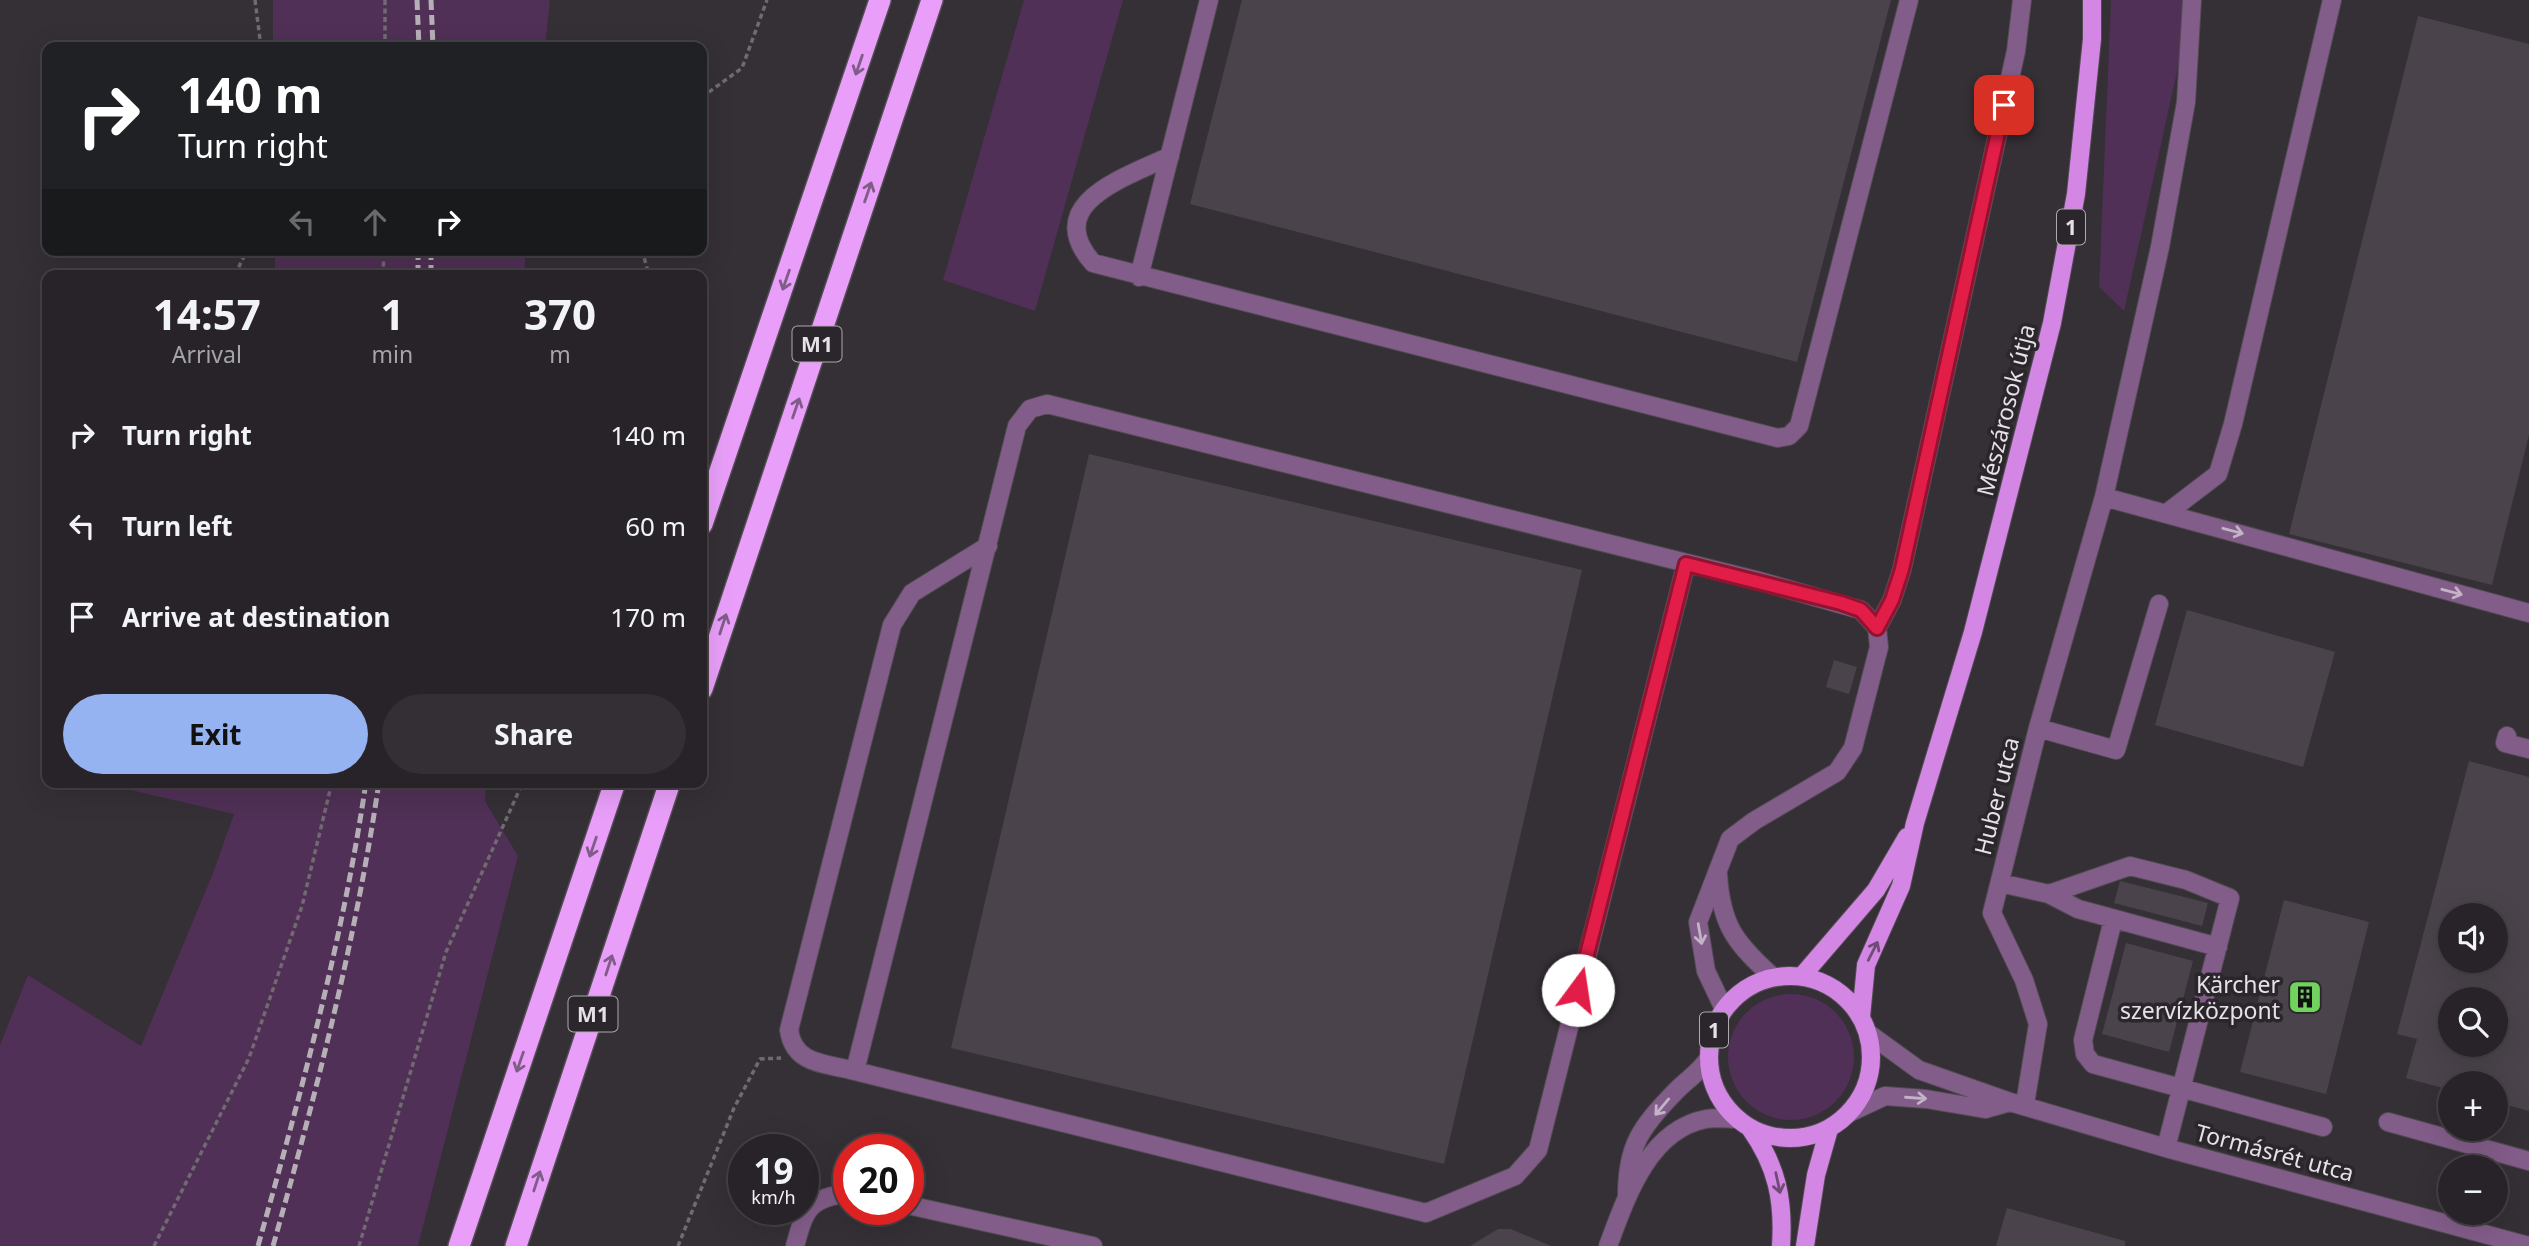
<!DOCTYPE html>
<html lang="en">
<head>
<meta charset="utf-8">
<style>
	body { margin:0; font-family:"Noto Sans",sans-serif; background:#342f34; color:#f1f3f6; height:100vh; display:flex; flex-direction:column; font-size:26px; white-space:nowrap }
	* { box-sizing:border-box; margin:0 }
	p { font-size:23px; color:#a5a4a8 }
	.icon { flex:none; width:38px; height:38px; fill:none; stroke:currentColor; stroke-width:2; stroke-linecap:round; stroke-linejoin:round }
	.map { position:relative; flex:1; overflow:hidden }
	.drawer { position:absolute; left:42px; top:270px; width:665px; height:518px; display:flex; flex-direction:column; background:#282328; border-radius:14px; box-shadow:0 7px 28px #0002,0 0 0 2px #444045 }
	.drawer>* { flex:none }
	.guide { position:absolute; left:42px; top:42px; width:665px; height:214px; border-radius:14px; box-shadow:0 7px 28px #0002,0 0 0 2px #444045; background:#202124; color:#fff; overflow:hidden }
	.controls { position:absolute; left:2438px; top:903px; display:grid; gap:14px }
	.controls a { display:grid; place-items:center; width:70px; height:70px; border-radius:50%; background:#282328; box-shadow:0 7px 28px #0002,0 0 0 2px #444045; font-size:35px }
	.speed { position:absolute; left:728px; top:1134px; display:flex; gap:14px; font-size:35px; font-weight:700; text-align:center }
	.speed>* { display:grid; place-content:center; width:91px; height:91px; border-radius:50%; background:#282328; box-shadow:0 7px 28px #0002,0 0 0 2px #444045; line-height:1 }
	.speed small { font-size:18px; font-weight:400 }
	.speed .limit { border:10px solid #d22; background:#fff; color:#111 }
	.pin { position:absolute; display:grid; place-items:center; width:60px; height:60px; color:#fff; margin:-30px; border-radius:14px; box-shadow:0 4px 10px #0006 }
	.me { position:absolute; width:77px; margin:-38px; rotate:14deg; stroke-linejoin:round; filter:drop-shadow(0 0 5px #0008) }
	.turn { display:flex; align-items:center; gap:24px; height:147px; padding:0 21px; font-size:32px }
	.turn .icon { width:91px; height:91px; stroke-width:2.5 }
	.turn b { display:block; font-size:49px; line-height:60px }
	.lanes { display:flex; align-items:center; height:66px; padding:0 21px; background:#0003; justify-content:center; gap:35px; direction:ltr }
	.lanes .off { opacity:.35 }
	.eta { display:flex; justify-content:space-evenly; align-items:center; height:119px; text-align:center }
	.eta b { font-size:42px; font-weight:700; line-height:49px }
	.cta { display:flex; gap:14px; margin-top:auto; padding:14px 21px }
	.cta a { flex:1; height:80px; border-radius:42px; background:#95b2f1; color:#111; font-size:28px; font-weight:700; line-height:80px; text-align:center }
	.cta a+a { background:#342f34; color:#f1f3f6 }
	ul { padding:0; list-style:none }
	li { display:flex; align-items:center; gap:21px; height:91px; padding:0 21px }
	li div { flex:1 }
	li b { display:block; font-size:26px }
	li em { font-style:normal }
	.map>svg:first-child { display:block }
	.green { fill:#503056 }
	.building { fill:#4a434b; fill-rule:evenodd }
	.lines { fill:none; stroke-linecap:round; stroke-linejoin:round }
	.minor-casing { stroke:#514b52; stroke-width:20 }
	.major-casing { stroke:#514b52; stroke-width:20 }
	.highway-casing { stroke:#514b52; stroke-width:24 }
	.path { stroke:#706b71; stroke-width:3.5; stroke-dasharray:5 3.5; stroke-linecap:butt }
	.minor { stroke:#835d8a; stroke-width:18 }
	.major { stroke:#d386e3; stroke-width:18 }
	.highway { stroke:#e99ff9; stroke-width:21 }
	.rail { stroke:#b5b0b6; stroke-width:5; stroke-dasharray:10 5; stroke-linecap:butt }
	.oneway { stroke:#805c88 }
	.oneway2 { stroke:#c3b3c6 }
	.oneway3 { stroke:#6e4c75 }
	.route-casing { stroke:#92132f; stroke-width:18 }
	.route { stroke:#e11d48; stroke-width:12 }
	.labels { text-anchor:middle; dominant-baseline:central; stroke-width:7; stroke-linejoin:round; paint-order:stroke }
	.shield { fill:#2b252c; stroke:#ada9ae; stroke-width:2 }
	.shield-label { font-size:21px; font-weight:bold; fill:#e5e1e6 }
	.street-label { font-size:23px; fill:#e5e1e6; stroke:#2b252c }
	.poi-label { font-size:23px; fill:#e5e1e6; stroke:#2b252c; text-anchor:end }
</style>
</head>
<body>
<div class="map">
<svg width="2529" height="1246" viewBox="0 0 2529 1246">
	<rect width="100%" height="100%" fill="#352f36"/>
	<path class="green" d="M273,0H550L545,47H273Z
		M1024,0H1123L1035,311L943,280Z
		M2111,0H2193L2124,311L2099,287Z
		M275,250H526L524,275H275Z
		M123,782H486L485,801L518,856L418,1246H0V1045L28,975L141,1046L213,873L234,814L122,788Z
		M1728 1057a63 63 0 1 1 126 0a63 63 0 1 1-126 0Z"/>
	<path class="building" d="M1242,0H1891L1797,362L1190,204Z
		M2418,16L2529,44V435L2492,585L2289,534Z
		M1089,454L1582,570L1444,1164L951,1048Z
		M2187,610L2335,652L2303,767L2155,725Z
		M1834,660L1857,667L1849,694L1826,687Z
		M2469,761L2529,777V1111L2496,1102V1083H2450V1090L2406,1078L2417,1039L2397,1034ZM2450,915H2496V961H2450ZM2450,999H2496V1045H2450Z
		M2120,881L2208,903L2202,926L2114,903Z
		M2284,900L2369,922L2326,1094L2240,1072Z
		M2126,943L2193,961L2169,1052L2102,1034Z
		M2007,1208L2125,1241V1246H1996Z
		M1498,1229H1511L1551,1246H1470Z"/>
	<g class="lines">
		<g class="minor-casing">
			<path id="minor" d="M1170,156C1127,177 1040,203 1093,263L1778,438L1789,436L1799,426L1909,0
				M1139,277L1209,0
				M2104,497L2529,613
				M2167,513L2218,474L2233,424L2332,0
				M988,546L912,593L892,625L789,1030C794,1065 825,1063 855,1071L1017,426L1030,409L1047,404L1759,581L1861,610L1877,628L1879,647L1853,748L1837,772L1754,821L1730,839L1698,922L1706,971L1724,1009
				M1877,628L1892,600L1902,569L2016,51L2022,0
				M2038,728L2116,750L2159,604
				M2507,736L2505,743L2529,749
				M1718,874C1721,925 1735,943 1773,977
				M2000,883L2049,894L2130,866L2186,880L2230,898L2166,1148
				M2049,894L2078,909L2218,947
				M2113,920L2083,1040L2085,1054L2093,1064L2323,1127
				M1868,1033L1919,1070L2010,1102L2166,1148L2529,1246
				M855,1071L1426,1213L1515,1176L1538,1150L1686,564
				M2025,1104L2038,1024L2024,980L1992,913L2038,728L2104,497L2160,247L2186,102L2192,0
				M1851,1112L1885,1096L1926,1099L1985,1109L2010,1102
				M2388,1122L2529,1161
				M1627,1195C1627,1146 1641,1127 1674,1093C1687,1079 1697,1075 1709,1058
				M908,1205L1093,1246
				M795,1246C805,1209 809,1198 849,1193
				M1608,1246C1626,1198 1648,1130 1706,1119C1716,1117 1728,1119 1738,1119"/>
		</g>
		<g class="major-casing">
			<path id="major" d="M1709 1057a81 81 0 1 1 162 0a81 81 0 1 1-162 0Z
				M1802,976L1876,890L1907,837
				M1861,1017L1866,965L1901,886L1915,823L1973,632L2052,323L2076,194L2092,39V0
				M1750,1128C1777,1166 1784,1200 1781,1246
				M1805,1246L1816,1175L1829,1129"/>
		</g>
		<g class="highway-casing">
			<path id="highway" d="M702,524L880,0
				M702,689L932,0
				M459,1246L615,782
				M516,1246L670,782"/>
		</g>
		<path class="path" d="M255,0L261,47
			M385,0V47
			M702,97L742,68L767,0
			M642,250L649,275
			M235,275L247,250
			M383,275L384,250
			M154,1246L249,1058L302,906L332,782
			M359,1246L446,952L523,782
			M678,1246L734,1108L760,1059L781,1058"/>
		<use href="#minor" class="minor"/>
		<use href="#major" class="major"/>
		<use href="#highway" class="highway"/>
		<path class="rail" d="M417,0L419,47
			M431,0L433,47
			M418,275V250
			M431,275V250
			M258,1246C301,1093 343,939 366,782
			M273,1246C316,1094 356,939 379,782"/>
	</g>
	<defs><path id="oneway-shaft" d="M-6 0H5M1.5-3L5.5 0L1.5 3" fill="none" stroke-width="1.6" stroke-linecap="round" stroke-linejoin="round" transform="scale(1.75)"/></defs>
	<g class="oneway">
		<use href="#oneway-shaft" transform="translate(859 65) rotate(109)"/>
		<use href="#oneway-shaft" transform="translate(868 192) rotate(-71)"/>
		<use href="#oneway-shaft" transform="translate(786 280) rotate(109)"/>
		<use href="#oneway-shaft" transform="translate(796 408) rotate(-71)"/>
		<use href="#oneway-shaft" transform="translate(723 624) rotate(-72)"/>
		<use href="#oneway-shaft" transform="translate(593 847) rotate(109)"/>
		<use href="#oneway-shaft" transform="translate(609 965) rotate(-72)"/>
		<use href="#oneway-shaft" transform="translate(520 1062) rotate(109)"/>
		<use href="#oneway-shaft" transform="translate(537 1181) rotate(-72)"/>
	</g>
	<g class="oneway2">
		<use href="#oneway-shaft" transform="translate(2233 531) rotate(15)"/>
		<use href="#oneway-shaft" transform="translate(2452 592) rotate(15)"/>
		<use href="#oneway-shaft" transform="translate(1700 934) rotate(80)"/>
		<use href="#oneway-shaft" transform="translate(1916 1098) rotate(4)"/>
		<use href="#oneway-shaft" transform="translate(1662 1107) rotate(130)"/>
	</g>
	<g class="oneway3">
		<use href="#oneway-shaft" transform="translate(1873 951) rotate(-63)"/>
		<use href="#oneway-shaft" transform="translate(1778 1183) rotate(78)"/>
	</g>
	<g class="lines">
		<g class="route-casing">
			<path id="route" d="M1578,990L1686,564L1841,603L1861,610L1877,628L1892,600L1902,569L2004,105"/>
		</g>
		<use href="#route" class="route"/>
	</g>
	<defs>
		<g id="building-square" transform="scale(1.75)"><rect x="-9" y="-9" width="18" height="18" rx="4" fill="#71d25e" stroke="#2b252c"/><path d="M-4-6H4V6H1V3H-1V6H-4ZM-2.5-4.3h1.7v1.8h-1.7ZM.8-4.3h1.7v1.8H.8ZM-2.5-1h1.7V.8h-1.7ZM.8-1h1.7V.8H.8Z" fill="#111"/></g>
	</defs>
	<g fill-rule="evenodd">
		<use href="#building-square" x="2305" y="997"/>
	</g>
	<g class="labels">
		<g class="shield">
			<rect x="2057" y="209.5" width="28" height="35" rx="5"/>
			<rect x="792.5" y="326.5" width="49" height="35" rx="5"/>
			<rect x="568.5" y="996.5" width="49" height="35" rx="5"/>
			<rect x="1700" y="1012.5" width="28" height="35" rx="5"/>
		</g>
		<g class="shield-label">
			<text x="2071" y="227">1</text>
			<text x="817" y="344">M1</text>
			<text x="593" y="1014">M1</text>
			<text x="1714" y="1030">1</text>
		</g>
		<g class="street-label">
			<text transform="translate(2005 410) rotate(-76)">Mészárosok útja</text>
			<text transform="translate(1996 796) rotate(-76)">Huber utca</text>
			<text transform="translate(2275 1152) rotate(15)">Tormásrét utca</text>
		</g>
		<g class="poi-label">
			<text x="2280" y="984">Kärcher<tspan x="2280" dy="26">szervízközpont</tspan></text>
		</g>
	</g>
</svg>
<div class="controls">
<a><svg class="icon" aria-label="sound" viewBox="0 0 24 24"><path d="M4 9h4l5-4v14l-5-4H4zM17 9q2 3 0 6"/></svg></a>
<a><svg class="icon" aria-label="search" viewBox="0 0 24 24"><circle cx="10" cy="10" r="6"/><path d="M15 15l6 6"/></svg></a>
<a>+</a>
<a>−</a>
</div>
<div class="speed"><div>19<small>km/h</small></div><div class="limit">20</div></div>
<div class="pin" style="left:2004px;top:105px;background:#d93025"><svg class="icon" aria-label="arrive" viewBox="0 0 24 24"><path d="M6 21V4h12l-3 4 3 4H6"/></svg></div>
<svg class="me" style="left:1578px;top:990px" viewBox="-20 -20 40 40"><circle r="19" fill="#fff"/><path d="M0-13L10 11 0 6-10 11z" fill="#e11d48"/></svg>
<div class="guide">
<div class="turn"><svg class="icon" aria-label="right" viewBox="0 0 24 24"><path d="M7 20v-9h11M14 6l5 5-5 5"/></svg><div><b>140 m</b>Turn right</div></div>
<div class="lanes"><svg class="icon off" aria-label="left" viewBox="0 0 24 24"><path d="M17 20v-9H6M10 6l-5 5 5 5"/></svg><svg class="icon off" aria-label="ahead" viewBox="0 0 24 24"><path d="M12 20V5M6 11l6-6 6 6"/></svg><svg class="icon" aria-label="right" viewBox="0 0 24 24"><path d="M7 20v-9h11M14 6l5 5-5 5"/></svg></div>
</div>
<section class="drawer">
<div class="eta">
<div><b>14:57</b><p>Arrival</p></div>
<div><b>1</b><p>min</p></div>
<div><b>370</b><p>m</p></div>
</div>
<ul>
<li><svg class="icon" aria-label="right" viewBox="0 0 24 24"><path d="M7 20v-9h11M14 6l5 5-5 5"/></svg><div><b>Turn right</b></div><em>140 m</em></li>
<li><svg class="icon" aria-label="left" viewBox="0 0 24 24"><path d="M17 20v-9H6M10 6l-5 5 5 5"/></svg><div><b>Turn left</b></div><em>60 m</em></li>
<li><svg class="icon" aria-label="arrive" viewBox="0 0 24 24"><path d="M6 21V4h12l-3 4 3 4H6"/></svg><div><b>Arrive at destination</b></div><em>170 m</em></li>
</ul>
<div class="cta"><a>Exit</a><a>Share</a></div>
</section>
</div>
</body>
</html>
